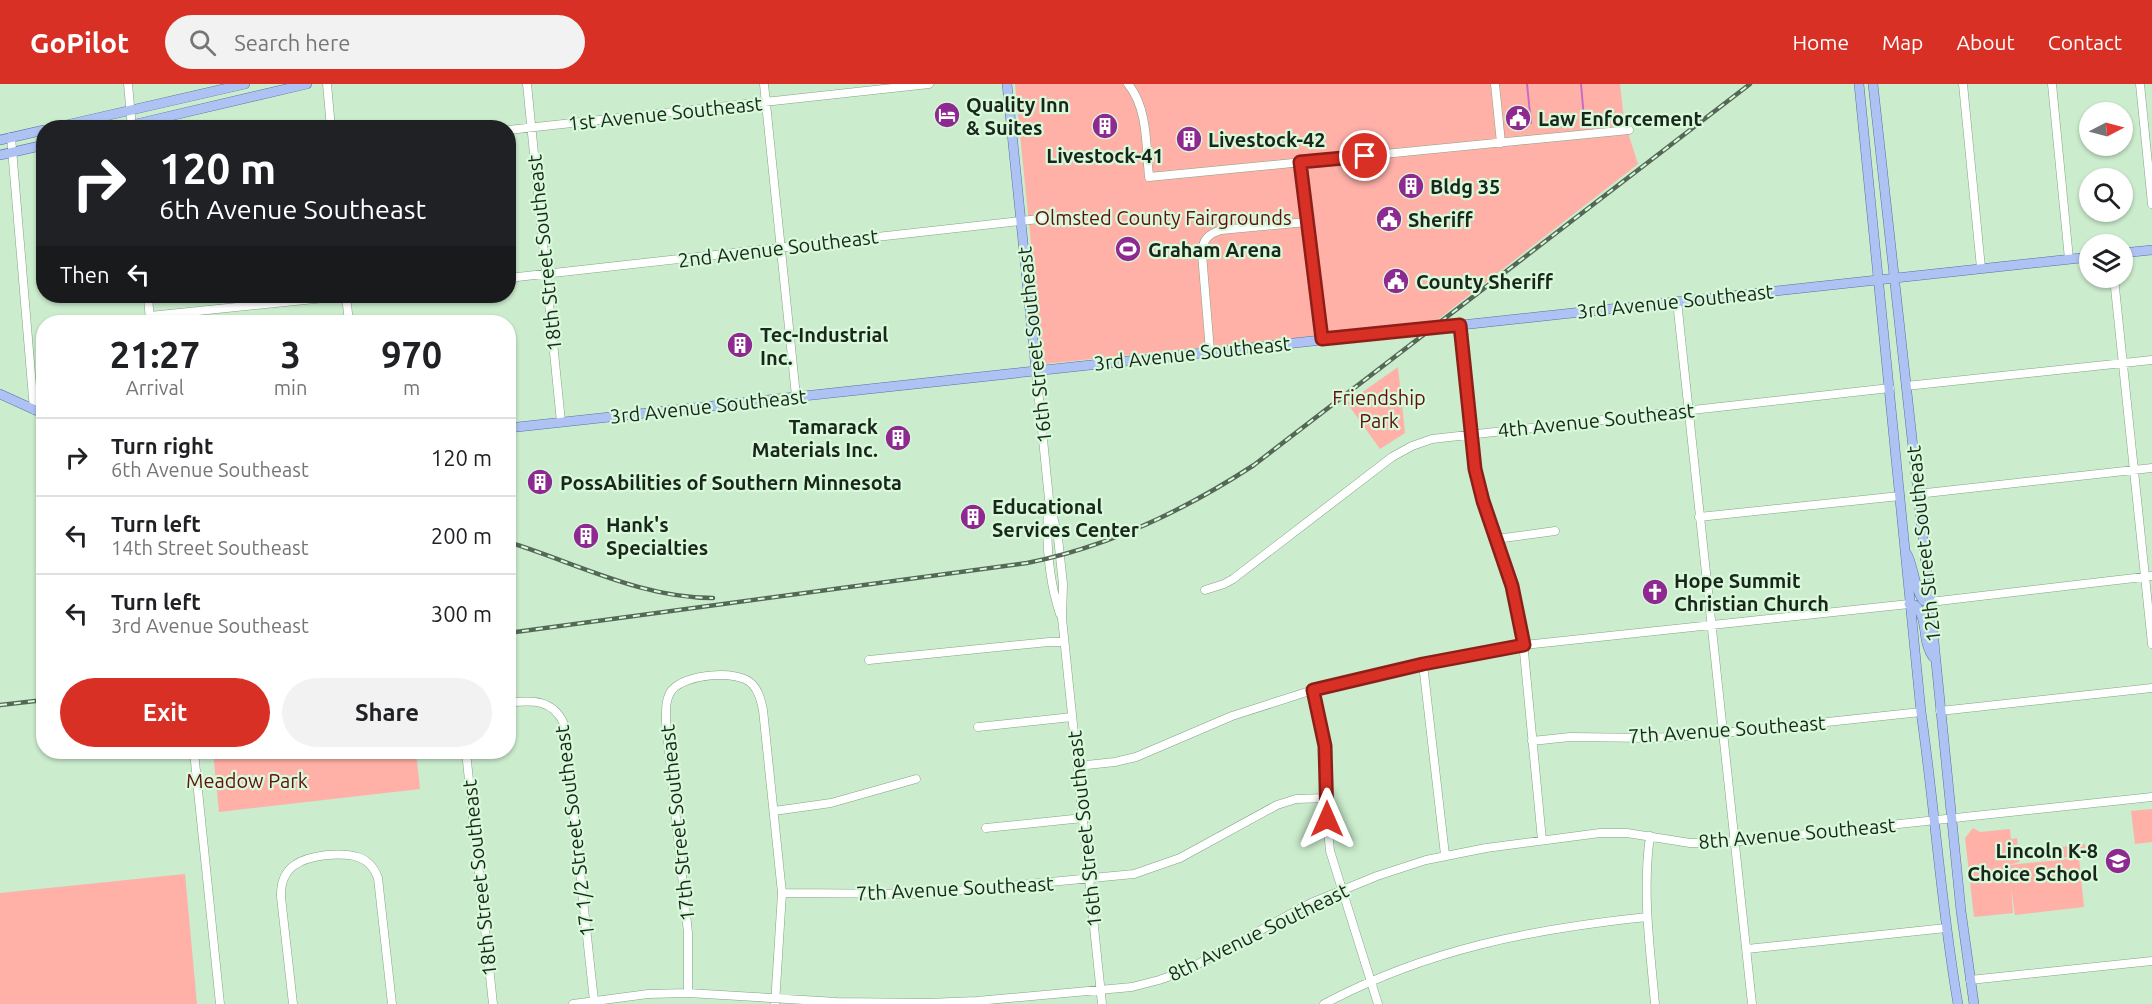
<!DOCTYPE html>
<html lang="en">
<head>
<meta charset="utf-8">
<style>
	body { margin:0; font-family:Ubuntu,sans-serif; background:#f2f2f2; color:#202124; height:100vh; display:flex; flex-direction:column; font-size:22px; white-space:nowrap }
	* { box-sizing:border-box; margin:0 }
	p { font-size:20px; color:#757577 }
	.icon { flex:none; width:33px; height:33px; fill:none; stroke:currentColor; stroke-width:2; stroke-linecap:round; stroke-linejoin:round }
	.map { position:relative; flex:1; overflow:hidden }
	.drawer { position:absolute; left:36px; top:231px; width:480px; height:444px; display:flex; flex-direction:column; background:#fff; border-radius:24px; box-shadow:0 2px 4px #0004 }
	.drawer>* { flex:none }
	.top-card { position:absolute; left:36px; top:36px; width:480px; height:183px; border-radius:24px; box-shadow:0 2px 4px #0004; background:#202124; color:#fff; overflow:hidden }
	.needle { width:39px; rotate:84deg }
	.controls { position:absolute; left:2079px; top:18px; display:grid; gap:12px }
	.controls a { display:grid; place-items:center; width:54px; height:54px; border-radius:50%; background:#fff; box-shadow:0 2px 4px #0004; font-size:30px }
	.pin { position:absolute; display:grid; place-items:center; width:51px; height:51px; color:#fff; margin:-26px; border:3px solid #fff; border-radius:50%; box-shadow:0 2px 6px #0007 }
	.me { position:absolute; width:66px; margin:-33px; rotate:0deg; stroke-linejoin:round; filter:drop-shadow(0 0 4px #0008) }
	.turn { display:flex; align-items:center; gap:21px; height:126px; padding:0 24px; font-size:27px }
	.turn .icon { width:78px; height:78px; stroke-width:2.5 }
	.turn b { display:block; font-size:42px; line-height:51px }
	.then { display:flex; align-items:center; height:57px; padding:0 24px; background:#0003; gap:12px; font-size:22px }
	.eta { display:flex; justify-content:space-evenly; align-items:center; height:102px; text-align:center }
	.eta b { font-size:36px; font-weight:700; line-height:42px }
	.button { display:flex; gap:12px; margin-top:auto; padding:12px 24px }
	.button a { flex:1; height:69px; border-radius:36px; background:#d93025; color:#fff; font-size:24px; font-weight:700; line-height:69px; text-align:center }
	.button a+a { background:#f2f2f2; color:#202124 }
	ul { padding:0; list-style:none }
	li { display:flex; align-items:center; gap:18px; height:78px; padding:0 24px; border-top:2px solid #e0e0e0 }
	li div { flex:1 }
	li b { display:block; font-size:22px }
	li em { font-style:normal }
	header { display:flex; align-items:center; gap:36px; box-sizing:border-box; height:84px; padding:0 30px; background:#d93025; color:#fff }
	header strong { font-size:28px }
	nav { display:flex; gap:33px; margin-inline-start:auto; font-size:21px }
	.search { width:420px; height:54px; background:#f2f2f2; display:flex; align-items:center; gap:15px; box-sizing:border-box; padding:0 21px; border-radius:33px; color:#757577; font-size:22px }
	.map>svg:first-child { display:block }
	.green { fill:#ffb1a8 }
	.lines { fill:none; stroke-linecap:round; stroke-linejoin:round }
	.stream { stroke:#c66bc6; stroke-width:2 }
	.minor-casing { stroke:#84a386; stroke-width:9 }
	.major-casing { stroke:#5871a3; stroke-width:10 }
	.minor { stroke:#fff; stroke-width:8 }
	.major { stroke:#afc2f4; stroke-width:9 }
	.rail-casing { stroke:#556857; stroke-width:4.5 }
	.rail { stroke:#d8fada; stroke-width:2; stroke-dasharray:7; stroke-linecap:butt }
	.route-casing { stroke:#8d1f18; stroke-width:15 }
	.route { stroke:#d93025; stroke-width:10 }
	.labels { text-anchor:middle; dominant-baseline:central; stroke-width:4.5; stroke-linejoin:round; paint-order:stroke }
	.poi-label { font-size:20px; font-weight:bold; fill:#1a261b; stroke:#d8fada; text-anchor:start }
	.street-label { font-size:20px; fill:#1a261b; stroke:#d8fada }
	.park-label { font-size:20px; fill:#62100f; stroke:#d8fada }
</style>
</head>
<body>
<header>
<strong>GoPilot</strong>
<div class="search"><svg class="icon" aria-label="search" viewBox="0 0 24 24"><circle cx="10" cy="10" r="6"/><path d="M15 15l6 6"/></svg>Search here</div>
<nav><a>Home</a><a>Map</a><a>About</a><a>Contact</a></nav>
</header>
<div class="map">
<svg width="2152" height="920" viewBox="0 0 2152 920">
	<rect width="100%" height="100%" fill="#cbeccd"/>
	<path class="green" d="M1015,0H1620L1624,36L1638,80L1432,240L1043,280Z
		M1398,283L1405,349L1380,365L1347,319Z
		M213,668H416L420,705L219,728Z
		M2152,725V758L2135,760L2131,727Z
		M1973,744L1980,748L2010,745L2011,755L2017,754L2019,778L2009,781L2079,774L2084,823L2015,831L2011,804L2013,829L1974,833L1965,754Z
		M2085,760L2086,768L2084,771L2061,774V763Z
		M185,790L197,920H0V809Z"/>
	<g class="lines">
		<path class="stream" d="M1527,0L1531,39
			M1581,0L1584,34"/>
		<g class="minor-casing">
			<path id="minor" d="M128,0L132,44
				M327,0L331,44
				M527,0L561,338
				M764,0L796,312
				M1128,0C1148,24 1146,62 1149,93L1629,46
				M1495,0L1501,59
				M1963,0L1981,184
				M2052,0L2069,175
				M2140,0L2152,120
				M508,46L929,0
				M11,53L34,326
				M1300,78L1322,255
				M508,194L1048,134
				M2114,194L2152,560
				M148,212L150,238
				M346,212L349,238
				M1677,217L1752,920
				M150,232L344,212
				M1460,241L1475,385L1483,417L1512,502L1522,547L1542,756
				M1210,267L1202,170C1202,156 1208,150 1221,146L1307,138
				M1036,286L1049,415L1058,454L1063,500L1062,534L1102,920
				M1906,302L2152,276
				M1917,410L2152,384
				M1048,423C1046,458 1049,497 1060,530
				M1699,433L1900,412
				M1496,455L1555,447
				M1205,506L1224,500L1233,495L1392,373L1412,362L1432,355L1890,304
				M1930,518L2152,492
				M869,576L1049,558H1064
				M1423,580L1445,771
				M1313,606L1325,662L1327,735L1330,767L1378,920
				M508,619C532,616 553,615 564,640L594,917
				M1940,627L2152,604
				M978,643L1072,633
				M1532,657L1570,653L1653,654L1714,650L1921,628
				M194,668L220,920
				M466,668L493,920
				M1077,682L1115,678L1136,673L1232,632L1313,606L1423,580L1524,561L1909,520
				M774,727L831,719L916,695
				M986,744L1083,734
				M1650,752C1642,808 1650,864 1655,920
				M782,809L924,810L1134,790L1180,774L1277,721L1296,715L1327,714
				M1747,865L1946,844
				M1970,896L2152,877
				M688,909V849L666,638C666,627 665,615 672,606C685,590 738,585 752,600C759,607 761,617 763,626L782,809L775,920
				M293,920L281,813C280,782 301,774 327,771C350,769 370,771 378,794L392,920
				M573,920L648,910L688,909L837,918L927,919L977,917L1132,903L1159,896L1185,887L1311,819L1377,792L1426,776L1486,764L1600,749H1627L1690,759H1721L2152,713
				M1324,920C1428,865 1532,845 1647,833"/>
		</g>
		<g class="major-casing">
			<path id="major" d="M1007,0L1036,286
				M1859,0L1921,628C1935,725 1941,823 1958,920
				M1873,0L1930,518L1961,827L1974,920
				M53,44L245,0
				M119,44L307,0
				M0,56L44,46
				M0,71L44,61
				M2122,169L2152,166
				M0,310L44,330
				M508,344L2090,173
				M1907,470C1914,483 1915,508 1924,517L1930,518
				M1909,520L1915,521C1929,535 1921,557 1933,573"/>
		</g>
		<use href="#minor" class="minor"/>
		<use href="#major" class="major"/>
		<g class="rail-casing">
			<path id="rail" d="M508,458C576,479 641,514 713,514
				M508,549L1027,479C1108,463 1185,426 1254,381L1750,0
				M0,621L44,616"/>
		</g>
		<use href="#rail" class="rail"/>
	</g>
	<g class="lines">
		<g class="route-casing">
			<path id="route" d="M1327,735L1325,662L1313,606L1423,580L1524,561L1512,502L1483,417L1475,385L1460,241L1322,255L1300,78L1365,72"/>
		</g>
		<use href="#route" class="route"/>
	</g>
	<defs>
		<g id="hotel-disc" transform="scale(1.35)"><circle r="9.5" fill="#8d2990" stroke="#d8fada"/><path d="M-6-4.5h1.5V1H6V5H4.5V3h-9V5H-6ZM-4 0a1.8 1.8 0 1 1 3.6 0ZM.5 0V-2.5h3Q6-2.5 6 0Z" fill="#fff"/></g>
		<g id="civic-disc" transform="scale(1.35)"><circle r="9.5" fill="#8d2990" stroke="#d8fada"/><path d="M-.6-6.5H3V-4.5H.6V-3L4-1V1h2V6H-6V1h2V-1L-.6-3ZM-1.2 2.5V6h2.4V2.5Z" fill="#fff"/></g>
		<g id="building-disc" transform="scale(1.35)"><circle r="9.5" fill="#8d2990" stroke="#d8fada"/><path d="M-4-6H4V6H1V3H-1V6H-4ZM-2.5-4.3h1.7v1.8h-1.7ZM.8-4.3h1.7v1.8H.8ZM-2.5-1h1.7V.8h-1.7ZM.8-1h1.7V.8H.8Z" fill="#fff"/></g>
		<g id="stadium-disc" transform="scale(1.35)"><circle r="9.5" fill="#8d2990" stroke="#d8fada"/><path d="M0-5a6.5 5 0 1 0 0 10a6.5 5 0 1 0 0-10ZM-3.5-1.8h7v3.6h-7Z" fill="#fff"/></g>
		<g id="church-disc" transform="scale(1.35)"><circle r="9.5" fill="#8d2990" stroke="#d8fada"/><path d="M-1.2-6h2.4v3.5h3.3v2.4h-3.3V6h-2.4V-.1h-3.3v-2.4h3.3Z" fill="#fff"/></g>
		<g id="school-disc" transform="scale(1.35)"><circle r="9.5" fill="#8d2990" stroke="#d8fada"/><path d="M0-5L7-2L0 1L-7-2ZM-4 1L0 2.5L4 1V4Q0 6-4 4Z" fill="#fff"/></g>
	</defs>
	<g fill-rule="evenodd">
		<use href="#hotel-disc" x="947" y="31"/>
		<use href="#civic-disc" x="1518" y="34"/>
		<use href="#building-disc" x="1105" y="42"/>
		<use href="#building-disc" x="1189" y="55"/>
		<use href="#building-disc" x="1411" y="102"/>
		<use href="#civic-disc" x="1389" y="135"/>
		<use href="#stadium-disc" x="1128" y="165"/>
		<use href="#civic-disc" x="1396" y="197"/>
		<use href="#building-disc" x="740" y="261"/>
		<use href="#building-disc" x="898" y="354"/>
		<use href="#building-disc" x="540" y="398"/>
		<use href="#building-disc" x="973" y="433"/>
		<use href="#building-disc" x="586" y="452"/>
		<use href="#church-disc" x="1655" y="508"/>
		<use href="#school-disc" x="2118" y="777"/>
	</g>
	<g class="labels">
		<g class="poi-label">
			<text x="966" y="20">Quality Inn<tspan x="966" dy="23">&amp; Suites</tspan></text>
			<text x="1538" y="34">Law Enforcement</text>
			<text x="1208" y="55">Livestock-42</text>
			<text x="1105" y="71" text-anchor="middle">Livestock-41</text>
			<text x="1430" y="102">Bldg 35</text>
			<text x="1408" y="135">Sheriff</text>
			<text x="1148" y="165">Graham Arena</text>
			<text x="1416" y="197">County Sheriff</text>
			<text x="760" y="250">Tec-Industrial<tspan x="760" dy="23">Inc.</tspan></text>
			<text x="878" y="342" text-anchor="end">Tamarack<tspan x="878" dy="23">Materials Inc.</tspan></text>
			<text x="560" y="398">PossAbilities of Southern Minnesota</text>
			<text x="992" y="422">Educational<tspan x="992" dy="23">Services Center</tspan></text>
			<text x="606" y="440">Hank's<tspan x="606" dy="23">Specialties</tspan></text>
			<text x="1674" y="496">Hope Summit<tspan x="1674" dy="23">Christian Church</tspan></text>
			<text x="2098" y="766" text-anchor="end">Lincoln K-8<tspan x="2098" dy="23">Choice School</tspan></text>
		</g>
		<g class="street-label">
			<text transform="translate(665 29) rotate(-6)">1st Avenue Southeast</text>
			<text transform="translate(778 164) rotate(-7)">2nd Avenue Southeast</text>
			<text transform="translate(544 169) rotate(-96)">18th Street Southeast</text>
			<text transform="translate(1675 217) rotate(-6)">3rd Avenue Southeast</text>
			<text transform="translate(1034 261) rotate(-96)">16th Street Southeast</text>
			<text transform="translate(1192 269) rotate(-6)">3rd Avenue Southeast</text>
			<text transform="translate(708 322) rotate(-6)">3rd Avenue Southeast</text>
			<text transform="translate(1596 336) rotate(-6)">4th Avenue Southeast</text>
			<text transform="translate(1923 460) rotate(-96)">12th Street Southeast</text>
			<text transform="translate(1727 645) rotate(-4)">7th Avenue Southeast</text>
			<text transform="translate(677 739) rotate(-96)">17th Street Southeast</text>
			<text transform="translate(1084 745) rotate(-96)">16th Street Southeast</text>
			<text transform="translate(574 747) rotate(-97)">17 1/2 Street Southeast</text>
			<text transform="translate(1797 749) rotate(-5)">8th Avenue Southeast</text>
			<text transform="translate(479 794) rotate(-96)">18th Street Southeast</text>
			<text transform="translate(955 804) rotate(-3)">7th Avenue Southeast</text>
			<text transform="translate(1258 848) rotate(-26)">8th Avenue Southeast</text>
		</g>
		<g class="park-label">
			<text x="1163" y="133">Olmsted County Fairgrounds</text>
			<text x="1379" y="313">Friendship<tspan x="1379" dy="23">Park</tspan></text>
			<text x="247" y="696">Meadow Park</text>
		</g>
	</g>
</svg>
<div class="controls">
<a><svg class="needle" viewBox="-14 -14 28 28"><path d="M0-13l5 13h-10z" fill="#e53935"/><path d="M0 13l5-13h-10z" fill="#757577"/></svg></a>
<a><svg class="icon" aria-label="search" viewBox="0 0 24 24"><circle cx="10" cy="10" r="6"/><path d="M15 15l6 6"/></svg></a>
<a><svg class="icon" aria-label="layers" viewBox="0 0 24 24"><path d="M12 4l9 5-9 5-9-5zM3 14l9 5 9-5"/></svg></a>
</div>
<div class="pin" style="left:1365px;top:72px;background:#d93025"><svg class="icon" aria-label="arrive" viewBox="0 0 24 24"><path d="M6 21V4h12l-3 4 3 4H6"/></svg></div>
<svg class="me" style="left:1327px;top:735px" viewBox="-20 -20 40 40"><path d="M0-17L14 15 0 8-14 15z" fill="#d93025" stroke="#fff" stroke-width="4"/></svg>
<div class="top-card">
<div class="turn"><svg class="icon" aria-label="right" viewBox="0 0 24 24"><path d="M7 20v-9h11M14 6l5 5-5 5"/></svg><div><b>120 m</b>6th Avenue Southeast</div></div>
<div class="then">Then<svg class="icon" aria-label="left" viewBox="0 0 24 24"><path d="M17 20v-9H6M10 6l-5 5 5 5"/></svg></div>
</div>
<section class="drawer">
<div class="eta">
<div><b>21:27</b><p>Arrival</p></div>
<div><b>3</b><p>min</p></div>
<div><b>970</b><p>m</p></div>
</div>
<ul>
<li><svg class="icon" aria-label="right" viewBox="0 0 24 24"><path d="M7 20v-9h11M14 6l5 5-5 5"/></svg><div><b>Turn right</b><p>6th Avenue Southeast</p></div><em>120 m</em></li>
<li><svg class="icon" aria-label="left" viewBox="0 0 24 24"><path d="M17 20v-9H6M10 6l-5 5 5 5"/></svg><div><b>Turn left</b><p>14th Street Southeast</p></div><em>200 m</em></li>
<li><svg class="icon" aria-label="left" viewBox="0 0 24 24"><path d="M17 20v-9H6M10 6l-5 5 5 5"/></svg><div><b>Turn left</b><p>3rd Avenue Southeast</p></div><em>300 m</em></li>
</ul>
<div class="button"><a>Exit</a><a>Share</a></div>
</section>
</div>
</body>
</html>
